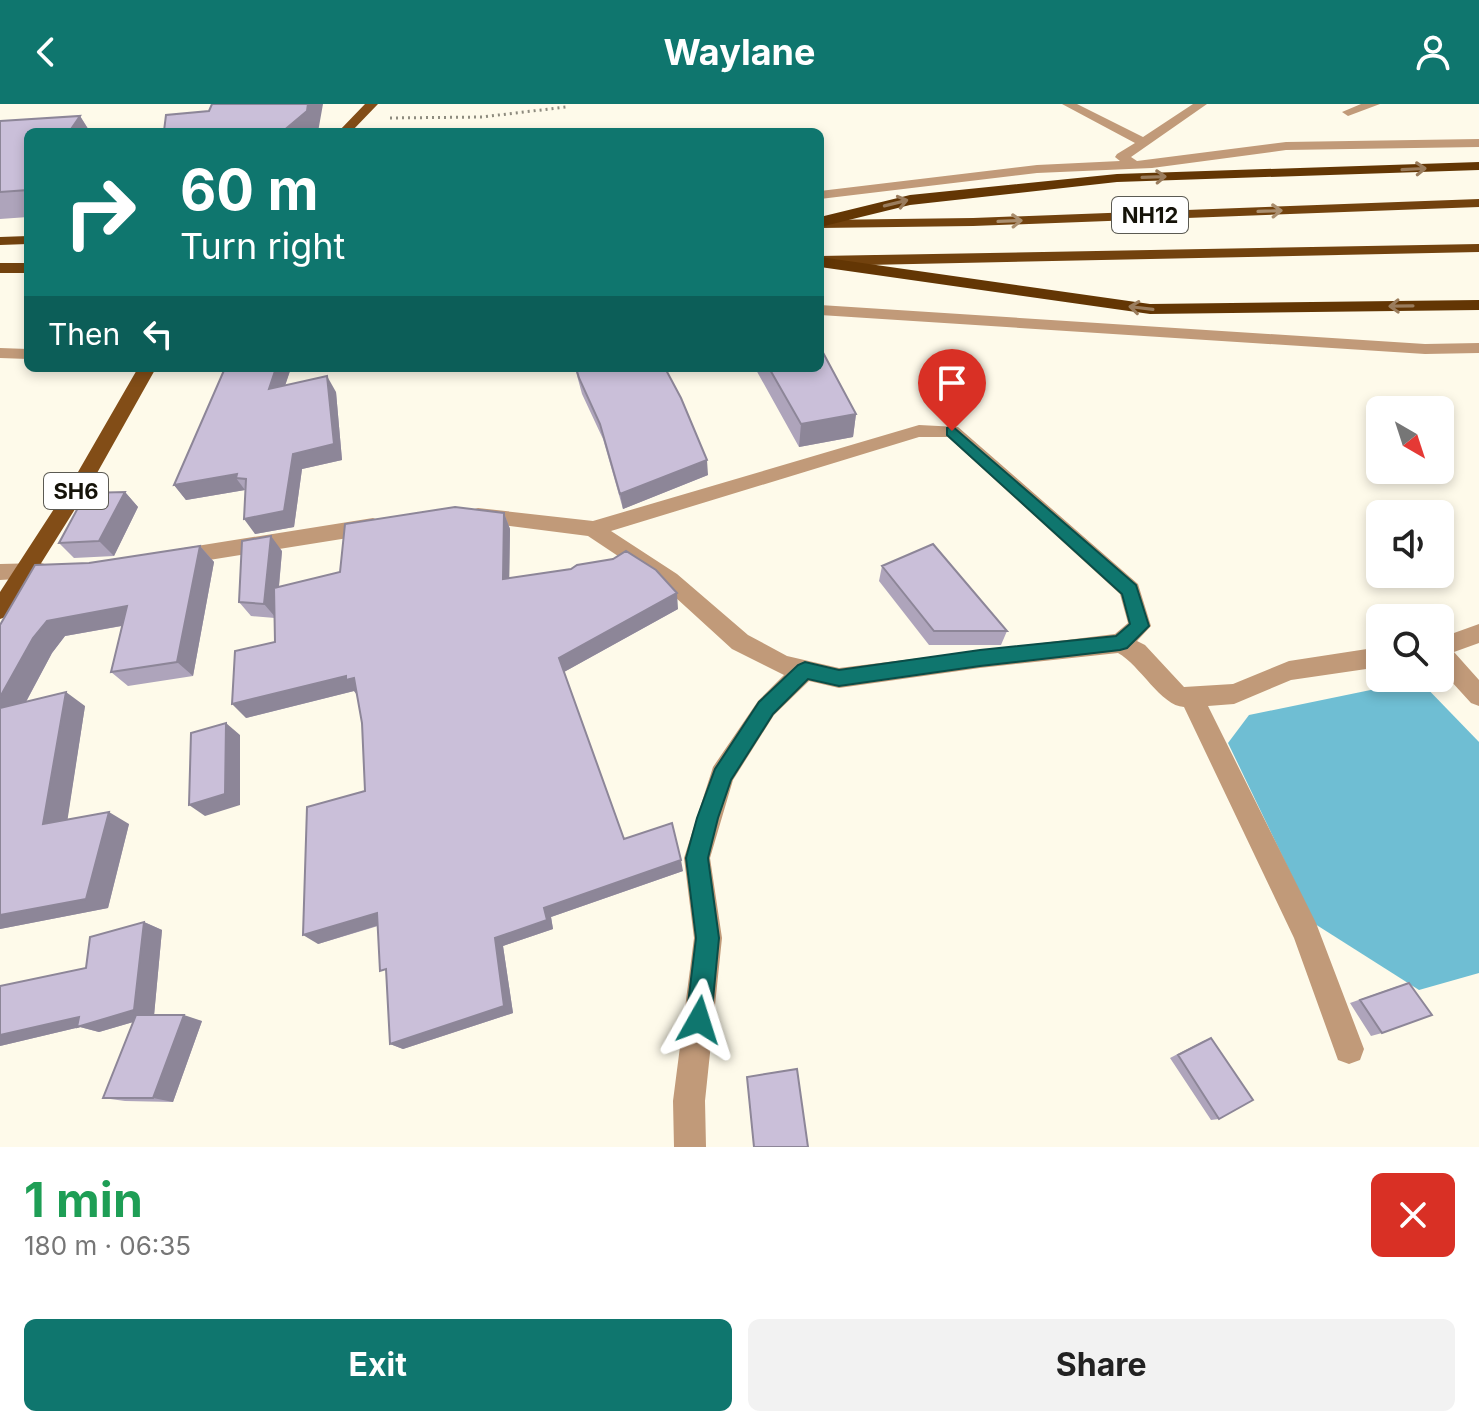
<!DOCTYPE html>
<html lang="en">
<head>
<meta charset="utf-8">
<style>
	body { margin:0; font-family:Inter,sans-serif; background:#f2f2f2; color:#222; height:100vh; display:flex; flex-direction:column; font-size:30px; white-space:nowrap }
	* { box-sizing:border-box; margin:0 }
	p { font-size:26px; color:#767676 }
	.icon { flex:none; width:44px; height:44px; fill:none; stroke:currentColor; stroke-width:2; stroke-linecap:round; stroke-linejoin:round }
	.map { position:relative; height:1043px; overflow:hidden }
	.panel { display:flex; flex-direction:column; background:#fff; flex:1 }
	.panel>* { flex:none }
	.top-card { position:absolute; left:24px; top:24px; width:800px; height:244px; border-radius:12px; box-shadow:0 4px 12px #0003; background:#0f766e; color:#fff; overflow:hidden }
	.needle { width:52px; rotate:141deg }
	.fabs { position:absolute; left:1366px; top:292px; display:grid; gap:16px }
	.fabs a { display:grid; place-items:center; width:88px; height:88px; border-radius:12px; background:#fff; box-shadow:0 4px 12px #0003; font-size:40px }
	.pin { position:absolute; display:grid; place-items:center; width:68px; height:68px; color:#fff; margin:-82px -34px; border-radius:50% 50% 50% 0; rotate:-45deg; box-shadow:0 0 8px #0007 }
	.pin .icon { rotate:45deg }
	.me { position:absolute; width:88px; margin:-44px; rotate:6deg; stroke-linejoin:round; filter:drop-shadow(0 0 6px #0008) }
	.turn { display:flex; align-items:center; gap:28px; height:168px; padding:0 24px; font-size:36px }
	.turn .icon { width:104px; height:104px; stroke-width:2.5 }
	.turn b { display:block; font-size:56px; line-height:68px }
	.then { display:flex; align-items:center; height:76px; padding:0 24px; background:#0003; gap:16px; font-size:30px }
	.round { display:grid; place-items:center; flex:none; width:84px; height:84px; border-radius:12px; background:#f2f2f2 }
	.summary { display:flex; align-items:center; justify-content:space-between; height:136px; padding:0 24px }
	h1 { font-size:48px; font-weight:700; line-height:60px; color:#1e9e55 }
	.button { display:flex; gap:16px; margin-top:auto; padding:16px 24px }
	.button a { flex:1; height:92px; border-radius:12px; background:#0f766e; color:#fff; font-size:32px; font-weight:700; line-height:92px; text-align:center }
	.button a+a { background:#f2f2f2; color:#222 }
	header { display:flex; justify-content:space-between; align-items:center; height:104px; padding:0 24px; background:#0f766e; color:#fff; font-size:36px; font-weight:700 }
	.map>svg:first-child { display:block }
	.water { fill:#6fbed3 }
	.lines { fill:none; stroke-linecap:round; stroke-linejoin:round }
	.path { stroke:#8e8b7e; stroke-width:3; stroke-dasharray:2 4; stroke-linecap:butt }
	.minor { fill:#c19a79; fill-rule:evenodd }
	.primary { fill:#824d17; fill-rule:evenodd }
	.trunk { fill:#72420e; fill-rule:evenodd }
	.motorway { fill:#633604; fill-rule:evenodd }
	.wall { fill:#aea4bb }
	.shaded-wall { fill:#8d8698 }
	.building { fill:#cabfd9; stroke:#8d8698; stroke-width:2 }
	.oneway { stroke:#9a7c5c }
	.oneway2 { stroke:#aa8e6e }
	.route { fill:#0f766e; stroke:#0a4d48; stroke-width:2 }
	.labels { text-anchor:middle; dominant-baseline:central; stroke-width:8; stroke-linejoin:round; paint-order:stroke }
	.shield { fill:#fff; stroke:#5b5a53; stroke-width:2 }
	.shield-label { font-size:22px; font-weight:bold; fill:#151309 }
</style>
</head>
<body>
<header><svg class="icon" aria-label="back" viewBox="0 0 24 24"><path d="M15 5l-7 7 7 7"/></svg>Waylane<svg class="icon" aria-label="person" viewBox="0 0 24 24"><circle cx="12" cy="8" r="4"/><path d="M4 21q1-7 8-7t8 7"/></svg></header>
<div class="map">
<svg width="1479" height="1043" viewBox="0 0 1479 1043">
	<rect width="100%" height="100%" fill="#fefaea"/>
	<path class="water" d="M1419,576L1479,638V869L1419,886L1315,820L1228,639L1249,611Z"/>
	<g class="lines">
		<path class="path" d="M390,14L482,13L566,3"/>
		<path class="minor" d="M1062,0H1077L1143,33L1193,0H1207L1131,53L1137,57L1286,38L1479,35V43L1286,46L1152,64L1037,69L820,95V87L1037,61L1120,57L1115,53L1117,50L1135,39Z
			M1361,0H1380L1348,12L1342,8Z
			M820,201L1425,240L1479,239V249L1425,250L820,211Z
			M0,244L28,245V255L0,254Z
			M919,321L958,323L1138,480L1151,522L1137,537L1145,541L1184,583L1233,580L1289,557L1380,543V563L1291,576L1234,600L1208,602L1316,819L1364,945L1360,956L1349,960L1338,956L1294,834L1184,603C1161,602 1140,561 1118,549L980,564L839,584L809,577L774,611L733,676L710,754L722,834L705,997L706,1043H674L673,997L694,834L684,754L713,663L758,597L784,571L732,545L663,482L588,432L478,418L471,416L468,411L471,406L478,404L593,417ZM919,333H948L1120,490L1128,519L1115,530L839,564L787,552L748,531L677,470L611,427Z
			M373,414L380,417L383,422L380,427L373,430L178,461L171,459L168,453L171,447L178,445Z
			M41,459L48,461L51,467L48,473L0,476V460Z
			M1479,520V539L1454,548L1479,576V602L1471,599L1440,565V534Z"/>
		<path class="primary" d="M365,0H378L351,28H338Z
			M138,264H156L92,378L8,512L0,515V488L78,368Z"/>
		<path class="trunk" d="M1479,95V103L973,122L820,124V116L973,114Z
			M28,132V140L0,141V133Z
			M1479,140V148L820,162V152Z
			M0,159H28V169H0Z"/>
		<path class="motorway" d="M1479,58V66L1117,78L910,101L820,123V113L910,91L1117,70Z
			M820,153L1150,200L1479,196V206L1150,210L820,163Z"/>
	</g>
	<path class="wall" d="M80,12L90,28H28V113L0,115V17Z
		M225,264H291L285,281L336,288L342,356L302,365L294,423L255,430L245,386L186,396L174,381Z
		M575,264H665L708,371L623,405L603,335L582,290Z
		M755,264H820L856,310L853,333L799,343Z
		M125,388L138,403L114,452L74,454L59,439Z
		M504,409L510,425L509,474L678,505L564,568L624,735L683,767L551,813L553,825L503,842L513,909L403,945L390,940L387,871L378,822L318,840L365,687L362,619L357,590L354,587L246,614L275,538V514L251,512L239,498L282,447L279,483L340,468Z
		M200,442L214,458L193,572L128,582L111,568L122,522L65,532L52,549L26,598L85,602L67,716L129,720L108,804L0,825V521L89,459Z
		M882,462L1007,527L1001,541H929L879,477Z
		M144,818L162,826L154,911L202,917L173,998L125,997L103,994L133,918L99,928L80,923L0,942V882L86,864Z
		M1398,882L1382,929L1371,932L1350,899Z
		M1211,934L1219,1015L1211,1016L1170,954L1203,937Z"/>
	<path class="shaded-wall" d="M308,0H323L318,28H282Z
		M80,12L90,28H69Z
		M276,264H291L279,300L269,285Z
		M327,272L336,288L342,356L302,365L294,423L255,430L244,415L293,350Z
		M856,310L853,333L799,343L801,320Z
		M707,356L708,371L623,405L620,390Z
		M237,370L236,374L245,386L186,396L174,381Z
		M125,388L138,403L114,452L99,437Z
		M504,409L510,425L509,491L503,475Z
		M271,432L282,447L276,514L264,500Z
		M200,442L214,458L193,572L177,558Z
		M677,489L678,505L564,568L559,554Z
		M127,502L143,518L65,532L52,549L14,620L0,612V593L33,534L47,517Z
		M346,572L354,574L357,591L354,587L246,614L232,600Z
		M66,588L85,602L65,732L43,720Z
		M226,619L240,631V701L205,712L189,701Z
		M109,708L129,720L108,804L0,825V811Z
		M681,756L683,767L551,813L553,825L503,842L513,909L403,945L390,940L495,834L544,804Z
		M377,809L389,818L318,840L303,831Z
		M144,818L162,826L154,912L99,928L80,923L0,942V931Z
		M184,911L202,917L173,998L153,994Z"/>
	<path class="building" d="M212,0H308L307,7L282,28H159L164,27L166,11L209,7Z
		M80,12L69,28H28V86L0,88V17Z
		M820,243L856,310L801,320L769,264H820Z
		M225,264H276L269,285L327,272L334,340L293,350L284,407L244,415L246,375L236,374L237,370L174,381Z
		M576,264H665L681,294L707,356L620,390L600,320L579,274Z
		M125,388L99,437L59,439L86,389Z
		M455,403L504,409L503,475L571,465L577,461L613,455L626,447L656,466L677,489L559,554L624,735L672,719L681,756L544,804L547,816L495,834L504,902L390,940L386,865L380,867L377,809L303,831L307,703L365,687L362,619L354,574L346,576V572L232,600L235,547L275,538L274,484L340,468L345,420Z
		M271,432L264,500L239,498L242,437Z
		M933,440L1007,527H934L882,462Z
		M200,442L177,558L111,568L127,502L47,517L33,534L0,593V521L35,461L89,459Z
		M66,588L43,720L109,708L86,795L0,811V604Z
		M226,619L225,690L189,701L191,629Z
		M144,818L134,906L77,923L79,913L0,931V882L86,864L90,833Z
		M1409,879L1432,911L1382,929L1360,896Z
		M136,911H184L153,994H103Z
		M1211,934L1253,996L1219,1015L1178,951Z
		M797,965L808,1043H754L747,973Z"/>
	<defs><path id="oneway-shaft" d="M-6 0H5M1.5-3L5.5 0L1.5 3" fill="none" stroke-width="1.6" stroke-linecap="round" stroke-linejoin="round" transform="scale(2)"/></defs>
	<g class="oneway">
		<use href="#oneway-shaft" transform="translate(1414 65) rotate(-3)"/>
		<use href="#oneway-shaft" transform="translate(1154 73) rotate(-2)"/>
		<use href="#oneway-shaft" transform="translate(896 99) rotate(-14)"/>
		<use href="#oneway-shaft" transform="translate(1401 202) rotate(179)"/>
		<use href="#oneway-shaft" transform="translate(1141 204) rotate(-173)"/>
	</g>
	<g class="oneway2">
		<use href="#oneway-shaft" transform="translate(1270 107) rotate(-2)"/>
		<use href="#oneway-shaft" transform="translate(1010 117) rotate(-2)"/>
	</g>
	<path class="route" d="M952,322L1136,481L1149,522L1127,544L1120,546L980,562L839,582L808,575L773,610L731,676L718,714L708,754L719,834L711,916L707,924L699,928L690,924L686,916L696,834L686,754L697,714L715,665L759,598L798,561L805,558L839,566L980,546L1116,532L1130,520L1122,490L947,331V324Z"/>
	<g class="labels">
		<g class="shield">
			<rect x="1112" y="93" width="76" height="36" rx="6"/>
			<rect x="44" y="369" width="64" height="36" rx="6"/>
		</g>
		<g class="shield-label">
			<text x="1150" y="111">NH12</text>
			<text x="76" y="387">SH6</text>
		</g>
	</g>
</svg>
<div class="fabs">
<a><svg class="needle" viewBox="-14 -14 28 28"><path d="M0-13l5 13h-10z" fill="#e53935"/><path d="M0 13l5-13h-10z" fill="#767676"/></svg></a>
<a><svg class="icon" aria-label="sound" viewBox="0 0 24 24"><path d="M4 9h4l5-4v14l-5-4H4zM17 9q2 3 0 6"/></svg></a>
<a><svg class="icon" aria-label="search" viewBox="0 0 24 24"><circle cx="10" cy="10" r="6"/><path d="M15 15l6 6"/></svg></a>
</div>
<div class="pin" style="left:952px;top:327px;background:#d93025"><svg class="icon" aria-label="arrive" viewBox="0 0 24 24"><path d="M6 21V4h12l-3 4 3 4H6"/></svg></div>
<svg class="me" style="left:699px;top:916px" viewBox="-20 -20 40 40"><path d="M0-17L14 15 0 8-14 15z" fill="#0f766e" stroke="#fff" stroke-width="4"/></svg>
<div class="top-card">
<div class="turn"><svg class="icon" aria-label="right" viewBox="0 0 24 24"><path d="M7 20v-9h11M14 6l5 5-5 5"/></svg><div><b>60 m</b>Turn right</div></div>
<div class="then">Then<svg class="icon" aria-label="left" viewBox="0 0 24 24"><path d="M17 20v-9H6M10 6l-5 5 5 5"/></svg></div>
</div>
</div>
<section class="panel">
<div class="summary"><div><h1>1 min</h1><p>180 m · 06:35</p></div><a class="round" style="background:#d93025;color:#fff"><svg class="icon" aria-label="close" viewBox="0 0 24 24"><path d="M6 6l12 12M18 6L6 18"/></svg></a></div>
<div class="button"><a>Exit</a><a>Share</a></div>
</section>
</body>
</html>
